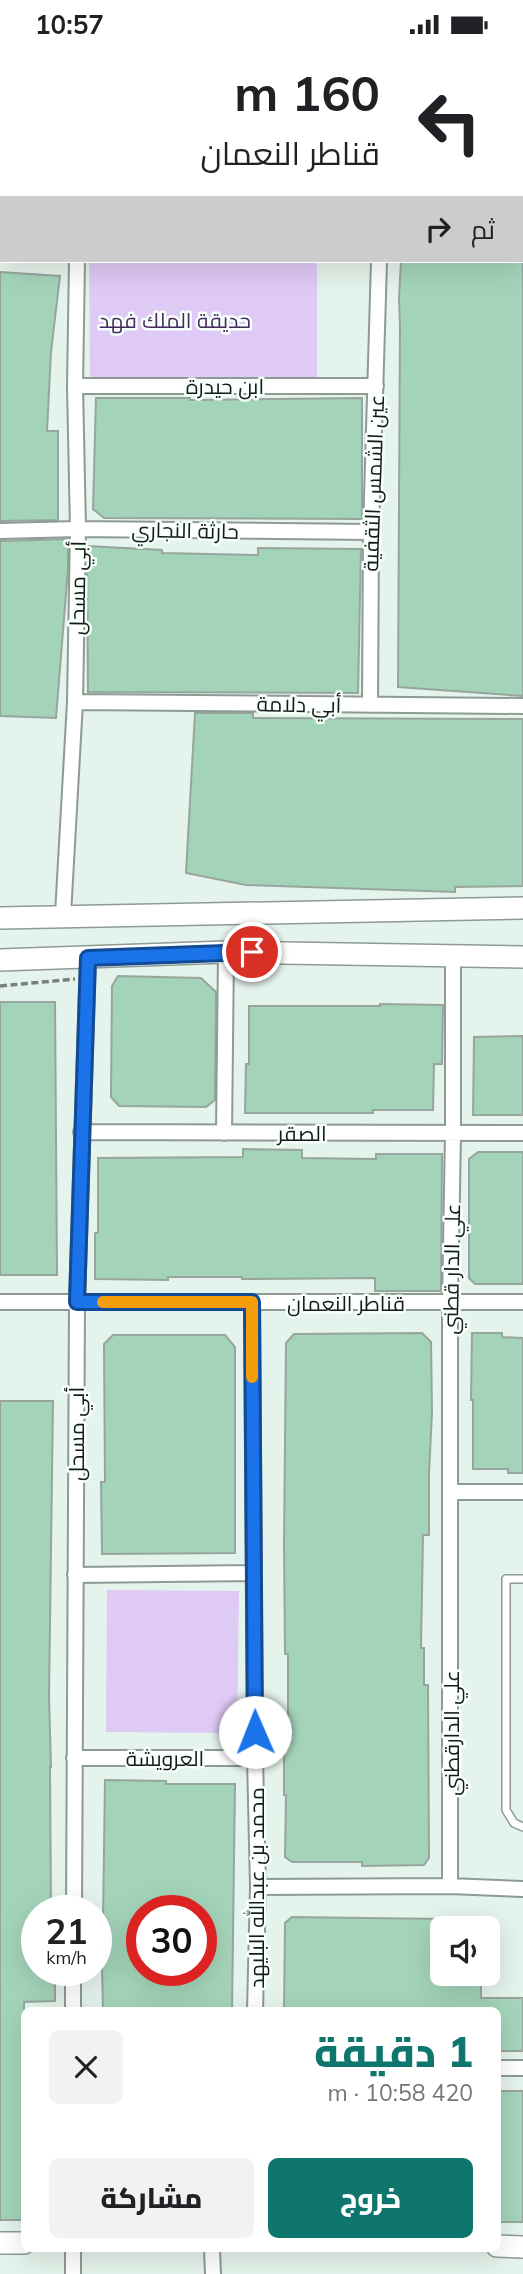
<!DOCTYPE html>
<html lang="ar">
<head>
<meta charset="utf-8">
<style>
	body { margin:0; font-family:Mulish,Cairo,sans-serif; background:#f2f2f2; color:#202124; direction:rtl; height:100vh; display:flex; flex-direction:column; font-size:26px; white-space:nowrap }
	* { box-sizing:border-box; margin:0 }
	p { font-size:23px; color:#757577 }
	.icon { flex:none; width:38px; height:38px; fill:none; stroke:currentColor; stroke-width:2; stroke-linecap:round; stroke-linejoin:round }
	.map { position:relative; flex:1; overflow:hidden; direction:ltr }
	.side { position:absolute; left:21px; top:1958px; width:480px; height:245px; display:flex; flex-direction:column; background:#fff; border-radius:10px; box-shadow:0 7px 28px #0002; direction:rtl }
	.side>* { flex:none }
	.top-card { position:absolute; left:0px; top:0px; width:523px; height:214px; box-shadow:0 7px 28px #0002; direction:rtl; background:#fff; color:#202124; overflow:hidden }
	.controls { position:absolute; left:430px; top:1867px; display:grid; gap:14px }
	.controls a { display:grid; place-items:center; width:70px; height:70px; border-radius:10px; background:#fff; box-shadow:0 7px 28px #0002; font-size:35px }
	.speed { position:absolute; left:21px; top:1846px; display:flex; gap:14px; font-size:35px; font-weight:700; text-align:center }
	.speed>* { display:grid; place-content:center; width:91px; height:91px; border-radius:50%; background:#fff; box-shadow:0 7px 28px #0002; line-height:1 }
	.speed small { font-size:18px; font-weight:400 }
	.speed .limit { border:10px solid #d22; background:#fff; color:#111 }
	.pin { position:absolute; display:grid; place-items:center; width:60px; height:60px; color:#fff; margin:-30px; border:4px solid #fff; border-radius:50%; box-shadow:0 2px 7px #0007 }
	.me { position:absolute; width:77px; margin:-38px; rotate:359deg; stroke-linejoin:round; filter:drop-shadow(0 0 5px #0008) }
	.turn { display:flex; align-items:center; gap:24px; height:147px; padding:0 28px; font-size:32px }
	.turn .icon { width:91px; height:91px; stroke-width:2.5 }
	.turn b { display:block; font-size:49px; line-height:60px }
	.then { display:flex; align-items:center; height:66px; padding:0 28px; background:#0003; gap:14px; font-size:26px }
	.round { display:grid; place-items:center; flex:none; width:74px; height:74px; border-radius:10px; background:#f2f2f2 }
	.overview { display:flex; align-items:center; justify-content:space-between; height:119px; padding:0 28px }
	h1 { font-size:42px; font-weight:800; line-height:52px; color:#0f766e }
	.action { display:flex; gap:14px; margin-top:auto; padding:14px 28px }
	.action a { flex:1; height:80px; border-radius:10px; background:#0f766e; color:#fff; font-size:28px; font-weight:800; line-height:80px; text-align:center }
	.action a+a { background:#f2f2f2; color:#202124 }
	.status { display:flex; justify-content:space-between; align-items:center; height:49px; padding:0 35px; background:#fff; direction:ltr }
	.status svg { height:19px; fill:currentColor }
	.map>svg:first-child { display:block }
	.green { fill:#dfc9f5 }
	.building { fill:#a3d4b9; stroke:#97a59d; stroke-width:2; fill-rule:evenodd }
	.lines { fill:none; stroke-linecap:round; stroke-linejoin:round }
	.lane-casing { stroke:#8d9b93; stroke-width:10 }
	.street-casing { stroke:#8d9b93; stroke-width:18 }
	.secondary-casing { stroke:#8d9b93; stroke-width:24 }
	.path { stroke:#77807b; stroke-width:3.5; stroke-dasharray:7 3.5; stroke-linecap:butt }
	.lane { stroke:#fff; stroke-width:7 }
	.street { stroke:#fff; stroke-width:14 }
	.secondary { stroke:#fff; stroke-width:21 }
	.route-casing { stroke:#114b97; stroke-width:18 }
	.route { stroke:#1a73e8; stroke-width:12 }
	.slow { stroke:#f59e0b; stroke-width:12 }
	.labels { text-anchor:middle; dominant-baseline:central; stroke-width:5; stroke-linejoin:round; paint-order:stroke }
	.park-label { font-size:21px; fill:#46295e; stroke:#f6fffa }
	.street-label { font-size:21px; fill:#151a17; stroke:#f6fffa }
</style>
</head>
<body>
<div class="status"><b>10:57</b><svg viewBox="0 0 49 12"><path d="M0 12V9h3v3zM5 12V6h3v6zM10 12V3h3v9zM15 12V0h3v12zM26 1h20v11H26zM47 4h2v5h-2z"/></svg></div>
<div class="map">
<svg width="523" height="2225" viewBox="0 0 523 2225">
	<rect width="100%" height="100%" fill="#e4f3eb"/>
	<path class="green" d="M89,212H317V328L90,332Z
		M107,1541L239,1542L237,1684L106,1683Z"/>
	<path class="building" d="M401,212H523V647L398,638L400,277L399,249Z
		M0,223L60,227L51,303L47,382H58V471L0,472Z
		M96,349H190V351L362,349V470L104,469L93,460Z
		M68,490V520L56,669L0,667V492Z
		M87,497L162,501V504L258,506V499L361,500L358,644L88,643Z
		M195,664H253V669L523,670V837L455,838V843L246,836L186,824Z
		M118,927L201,929L216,943L215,1051L206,1058L119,1057L111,1048L112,937Z
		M0,953H55L57,1226H0Z
		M380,955L443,956L442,1015H434L433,1061H373V1064H245L246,1015H249V957H380Z
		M523,987V1066H473L474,988Z
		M243,1100L302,1101V1109L376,1110V1105H442L441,1242H375V1229L242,1230V1228H168V1231L95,1230V1184H98V1109L243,1108Z
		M478,1103H523V1235H475L469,1229V1110Z
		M422,1284L431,1293L432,1363L429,1425V1486H423L421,1599H424V1636H428L429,1809L424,1816L362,1817V1813H292L285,1808L286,1746H284V1694H288V1605H285L284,1495L286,1294L294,1285Z
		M472,1284H502V1288L523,1289V1424H508V1420H473V1351H471Z
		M113,1286H225L235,1298V1504L102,1505L101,1433H105L104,1295Z
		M0,1352H53L49,1648L51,1718H50L51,1862H37V1922H55V1952L24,1953V2171H0Z
		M105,1731L166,1732V1735H235L232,1962H103L101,1872H103ZM201,1861V1922H142V1862Z
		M292,1868L443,1870V1925H481V1949H523V2002H497V1962H284L285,1874Z
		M497,2042H523V2173H497Z"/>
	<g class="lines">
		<g class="lane-casing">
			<path id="lane" d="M523,1530H506V1761L514,1774L523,1778"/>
		</g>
		<g class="street-casing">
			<path id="street" d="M78,2V0
				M383,2L384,0
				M493,2V0
				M0,58H2
				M522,88H523
				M522,202H523
				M75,337H376
				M0,482L78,480L371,483
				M75,653L523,657
				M370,656L371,483L379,212
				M63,866L75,653L78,480L75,337L77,212
				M81,1083L523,1084
				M224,1084L226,903
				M0,1253H523
				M252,1253L255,1709L258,1838L255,1962
				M450,1443H523
				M75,1526L254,1524
				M74,1709H255
				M450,1837V1254L453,1085V908
				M258,1838L450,1837L523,1840
				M74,1862L77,1253L88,909
				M73,1962V1922
				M497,2019H523
				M212,2200L213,2225
				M73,2225V2200"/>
		</g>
		<g class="secondary-casing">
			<path id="secondary" d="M0,869L523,859
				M0,911L226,903L523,908
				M0,2194H24
				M497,2197L523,2198"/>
		</g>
		<path class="path" d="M0,937L75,930"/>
		<use href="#lane" class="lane"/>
		<use href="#street" class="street"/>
		<use href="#secondary" class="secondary"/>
	</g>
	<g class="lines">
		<g class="route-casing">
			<path id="route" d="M252,903L88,909L77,1253H252L255,1683"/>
		</g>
		<use href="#route" class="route"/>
		<path class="slow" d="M103,1253H252V1328"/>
	</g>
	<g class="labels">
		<g class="park-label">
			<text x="175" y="271">حديقة الملك فهد</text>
		</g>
		<g class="street-label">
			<text x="225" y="337">ابن حيدرة</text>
			<text transform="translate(373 434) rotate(-88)">عين الشمس الثقفية</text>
			<text transform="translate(185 481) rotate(1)">حارثة النجاري</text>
			<text transform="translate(77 539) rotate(-89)">أبي مسحل</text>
			<text transform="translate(299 655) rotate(1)">أبي دلامة</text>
			<text x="302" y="1084">الصقر</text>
			<text transform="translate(451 1220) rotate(-89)">علي الدار قطني</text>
			<text x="346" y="1254">قناطر النعمان</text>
			<text transform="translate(76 1385) rotate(-90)">أبي مسحل</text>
			<text transform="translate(451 1684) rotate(-90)">علي الدارقطني</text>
			<text x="165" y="1709">العرويشة</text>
			<text transform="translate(256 1839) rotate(-90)">محمد بن عبدالله البليهد</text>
		</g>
	</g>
</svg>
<div class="controls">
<a><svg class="icon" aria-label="sound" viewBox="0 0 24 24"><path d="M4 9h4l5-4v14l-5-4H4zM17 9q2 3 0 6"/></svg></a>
</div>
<div class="speed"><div>21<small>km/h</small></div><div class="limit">30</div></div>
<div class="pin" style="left:252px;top:903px;background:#d93025"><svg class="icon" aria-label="arrive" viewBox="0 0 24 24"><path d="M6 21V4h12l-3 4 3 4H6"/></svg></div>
<svg class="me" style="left:255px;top:1683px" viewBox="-20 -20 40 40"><circle r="19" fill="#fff"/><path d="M0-13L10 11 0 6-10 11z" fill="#1a73e8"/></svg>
<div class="top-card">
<div class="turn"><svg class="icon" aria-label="left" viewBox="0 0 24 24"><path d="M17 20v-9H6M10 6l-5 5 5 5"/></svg><div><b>160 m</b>قناطر النعمان</div></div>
<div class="then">ثم<svg class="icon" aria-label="right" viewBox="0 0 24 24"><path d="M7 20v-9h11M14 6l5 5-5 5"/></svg></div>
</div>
<section class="side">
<div class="overview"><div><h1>1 دقيقة</h1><p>420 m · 10:58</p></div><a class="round"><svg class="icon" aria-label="close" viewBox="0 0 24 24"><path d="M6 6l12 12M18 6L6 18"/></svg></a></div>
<div class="action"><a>خروج</a><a>مشاركة</a></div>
</section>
</div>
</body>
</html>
